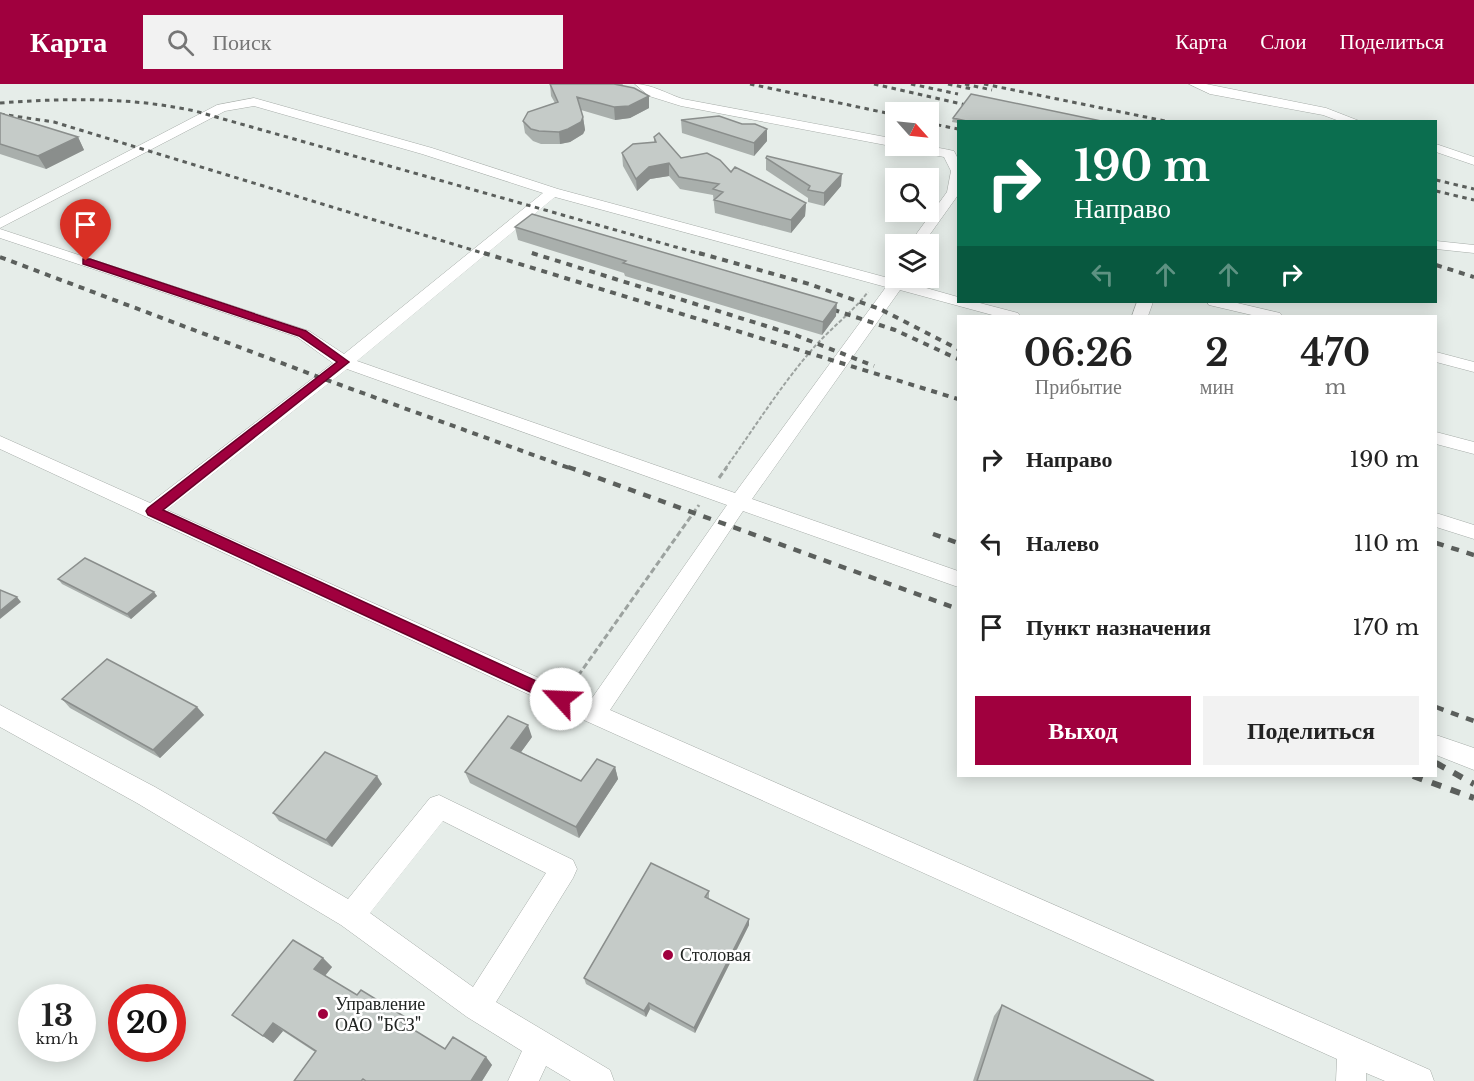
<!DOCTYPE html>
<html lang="ru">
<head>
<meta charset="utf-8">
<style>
	body { margin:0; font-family:"Libre Baskerville",serif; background:#f2f2f2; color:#222; height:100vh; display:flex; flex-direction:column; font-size:22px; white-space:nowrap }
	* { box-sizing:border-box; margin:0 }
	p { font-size:20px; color:#767676 }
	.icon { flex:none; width:33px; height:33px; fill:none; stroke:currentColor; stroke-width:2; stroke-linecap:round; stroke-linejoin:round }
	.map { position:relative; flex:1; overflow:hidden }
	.side { position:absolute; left:957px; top:231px; width:480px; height:462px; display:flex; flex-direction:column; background:#fff; border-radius:0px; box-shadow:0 3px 15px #0003 }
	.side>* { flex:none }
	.top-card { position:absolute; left:957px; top:36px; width:480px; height:183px; border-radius:0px; box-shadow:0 3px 15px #0003; background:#0b6e4f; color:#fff; overflow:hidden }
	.needle { width:39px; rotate:117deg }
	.tools { position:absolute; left:885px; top:18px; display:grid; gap:12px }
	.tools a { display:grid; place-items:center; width:54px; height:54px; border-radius:0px; background:#fff; box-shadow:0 3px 15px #0003; font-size:30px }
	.speed { position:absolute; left:18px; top:900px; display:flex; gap:12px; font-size:30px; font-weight:700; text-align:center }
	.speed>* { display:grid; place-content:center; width:78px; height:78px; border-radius:50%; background:#fff; box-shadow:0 3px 15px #0003; line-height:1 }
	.speed small { font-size:15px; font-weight:400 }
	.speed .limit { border:9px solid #d22; background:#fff; color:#111 }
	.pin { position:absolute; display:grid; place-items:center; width:51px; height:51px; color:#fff; margin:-62px -26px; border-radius:50% 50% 50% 0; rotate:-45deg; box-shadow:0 0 6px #0007 }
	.pin .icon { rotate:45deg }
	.me { position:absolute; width:66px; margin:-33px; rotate:295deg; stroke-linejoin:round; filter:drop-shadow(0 0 4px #0008) }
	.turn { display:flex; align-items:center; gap:21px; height:126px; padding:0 18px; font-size:27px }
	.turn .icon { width:78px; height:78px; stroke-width:2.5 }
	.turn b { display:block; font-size:42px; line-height:51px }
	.lanes { display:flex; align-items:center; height:57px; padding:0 18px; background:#0003; justify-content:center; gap:30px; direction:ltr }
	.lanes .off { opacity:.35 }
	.eta { display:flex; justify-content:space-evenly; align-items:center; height:102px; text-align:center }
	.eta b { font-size:36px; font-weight:700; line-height:42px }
	.button { display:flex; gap:12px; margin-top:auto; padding:12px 18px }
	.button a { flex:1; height:69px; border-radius:0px; background:#a0003e; color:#fff; font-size:24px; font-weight:700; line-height:69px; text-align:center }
	.button a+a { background:#f2f2f2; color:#222 }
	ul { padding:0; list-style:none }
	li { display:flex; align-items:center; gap:18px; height:84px; padding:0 18px }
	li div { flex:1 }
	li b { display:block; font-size:22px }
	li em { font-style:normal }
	header { display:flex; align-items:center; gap:36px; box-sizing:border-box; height:84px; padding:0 30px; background:#a0003e; color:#fff }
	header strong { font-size:28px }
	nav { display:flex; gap:33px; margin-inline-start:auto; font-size:21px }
	.search { width:420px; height:54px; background:#f2f2f2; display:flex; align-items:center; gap:15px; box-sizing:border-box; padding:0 21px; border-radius:0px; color:#767676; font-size:22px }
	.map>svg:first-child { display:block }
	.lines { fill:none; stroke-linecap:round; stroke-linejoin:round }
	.minor-casing { stroke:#a6aca8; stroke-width:1 }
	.path-far1 { stroke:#9ca29f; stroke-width:2; stroke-dasharray:4 2; stroke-linecap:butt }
	.path { stroke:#9ca29f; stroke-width:3; stroke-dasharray:6 3; stroke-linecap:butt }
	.minor { fill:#fff; fill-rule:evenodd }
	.rail-far3 { stroke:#5b5f5c; stroke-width:3; stroke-dasharray:4.5 4.5; stroke-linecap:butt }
	.rail-far2 { stroke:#5b5f5c; stroke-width:4; stroke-dasharray:6 6; stroke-linecap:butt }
	.rail-far1 { stroke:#5b5f5c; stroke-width:4.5; stroke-dasharray:8 8; stroke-linecap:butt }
	.rail { stroke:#5b5f5c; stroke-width:6; stroke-dasharray:10 10; stroke-linecap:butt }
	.wall { fill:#a9afac }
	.shaded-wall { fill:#8a8e8c }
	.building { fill:#c5cbc8; stroke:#8a8e8c; stroke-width:1.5 }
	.route { fill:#a0003e; stroke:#680028; stroke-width:1.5 }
	.poi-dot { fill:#a0003e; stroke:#fff; stroke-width:2 }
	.labels { text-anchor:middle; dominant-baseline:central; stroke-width:5; stroke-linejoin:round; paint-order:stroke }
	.near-poi-label { font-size:18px; fill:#212422; stroke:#fff; text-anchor:start }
</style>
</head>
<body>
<header>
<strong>Карта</strong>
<div class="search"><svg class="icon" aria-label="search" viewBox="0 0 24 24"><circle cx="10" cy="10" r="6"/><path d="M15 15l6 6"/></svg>Поиск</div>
<nav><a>Карта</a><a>Слои</a><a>Поделиться</a></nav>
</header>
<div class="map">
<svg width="1474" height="997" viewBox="0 0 1474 997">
	<rect width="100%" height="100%" fill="#e6ede9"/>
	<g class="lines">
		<g class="minor-casing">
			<path id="minor" d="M635,0C652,0 667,10 683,15L896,55V62H901L896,63L681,22L649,12Z
				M1189,0H1206L1326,24L1362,38H1342L1323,31L1210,10Z
				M254,14L432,64L558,105L892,195L896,190V194H907L905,198L958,213V218H976L1018,229L1020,232H996L900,206L752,415L958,487V503L743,427L610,626L1362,956L1430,986L1434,997H1385L1366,989V997H1336L1337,975L586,637L0,365V352L150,419L333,279L297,253L0,154V145L309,247L344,270L543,109L422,70L254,22L225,27L0,144V134L217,21ZM555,113L886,203L735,409L357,277ZM347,285L727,421L590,617L167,426Z
				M1436,60L1474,73V81L1436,68Z
				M901,62C918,60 936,63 954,67L958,75V111L923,160H909L947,108L951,87L944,73L902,65Z
				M1436,157L1474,161V169L1436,165Z
				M1137,218H1153L1148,232H1132Z
				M1207,218H1233L1280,229L1282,232H1256L1209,221Z
				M1436,268L1474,278V288L1436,278Z
				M1436,348L1474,358V370L1436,360Z
				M1436,429L1474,441V455L1436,443Z
				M0,621L155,703L348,815L430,714L439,711L573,776L577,785L573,794L496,918L610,986L614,997H571L546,982L539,997H508L522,967L467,933L341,841L137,719L0,643ZM443,737L546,789L473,903L370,829Z
				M1436,651L1474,664V686L1436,671Z"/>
		</g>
		<path class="path-far1" d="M725,385C753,346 779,304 810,268C828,246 851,230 868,208"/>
		<path class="path" d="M719,394L727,383
			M573,599L699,421"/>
		<use href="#minor" class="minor"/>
		<path class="rail-far3" d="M750,0L896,31
			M874,0L979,24
			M911,0L958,10
			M948,0L972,5
			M965,0L992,6
			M984,0L1170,38
			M0,19C66,14 130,13 195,27L704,171
			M0,30L54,38L489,171
			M928,39L958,45
			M1436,96L1474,105
			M1436,107L1474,116
			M532,169L537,171"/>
		<path class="rail-far2" d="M484,169L958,315
			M532,169L795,251L874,282
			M699,169L809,200L880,225L958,265
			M0,173L324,295L572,385
			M1436,181L1474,193
			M822,222L895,246L958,275"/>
		<path class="rail-far1" d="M568,383L958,525
			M933,450L958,459
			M1436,459L1474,471
			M1436,623L1474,637"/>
		<path class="rail" d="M1436,679L1474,700
			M1413,692L1474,714"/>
	</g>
	<path class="wall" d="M550,0H623L622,2L649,24L630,34L615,36L581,26L583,33L585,46L583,50L570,58L560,60H541L533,57L525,49L523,37L555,19L551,12Z
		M0,29L78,53L84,66L46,85L0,70Z
		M953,34L1106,38H958V39L952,38Z
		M681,36L742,40L767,45V57L754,72L682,49Z
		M654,53L681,74L731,88L806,119L805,132L791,149L715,129L713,111L680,105L669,92L650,95L637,107L623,82L622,69L654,58Z
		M766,74L841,102L824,122L808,118V114L766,86Z
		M515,143L836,232L822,251L625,192L624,189L518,156Z
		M58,495L154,508L157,512L131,535L62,500Z
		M62,615L197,623L204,631L160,674L70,624Z
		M532,653L521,668L581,697L615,683L618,695L579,754L470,699L465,688Z
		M382,700L332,763L279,737L273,729Z
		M709,807V815L749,841L695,949L650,925L646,933L586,900L584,894Z
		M323,874L332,883L325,892L357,911L412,941L410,944L445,965L486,973L492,981L482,997H294L315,968L283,947L273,959L232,931Z
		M1002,921L1154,997H973L994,932Z"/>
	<path class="shaded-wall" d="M649,12V24L630,34L615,36L614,23Z
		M583,33L585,46L583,50L570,58L560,60L559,48Z
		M767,45V57L754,72V59Z
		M78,53L84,66L46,85L38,72Z
		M669,79V92L650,95L637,107L636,95L649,83Z
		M842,90L841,102L824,122V109Z
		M806,119L805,132L791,149V136Z
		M837,219L836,232L822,251L823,238Z
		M154,508L157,512L131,535L127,530Z
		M17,513L21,518L0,535V527Z
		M197,623L204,631L160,674L153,666Z
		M528,641L532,653L516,675L511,664Z
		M615,683L618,695L579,754L576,743Z
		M377,692L382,700L332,763L326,756Z
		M749,835V841L695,949L694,944Z
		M323,874L332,883L323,894L314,885Z
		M649,919L650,925L646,933L644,927Z
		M405,933L412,941L409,947L401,938Z
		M273,939L283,947L273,959L263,952Z
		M486,973L492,981L482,997H471Z"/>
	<path class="building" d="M550,0H614L634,4L649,12L629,22L614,23L577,13L583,33L581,38L568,45L559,48L539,47L531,45L523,37L528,28L558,18Z
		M971,10L1106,38H971L953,34Z
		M0,29L78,53L38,72L0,60Z
		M719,32L742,40H755L767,45L754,59L681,36Z
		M659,49L681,74L707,69L720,76L731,88L735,83L806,119L791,136L714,116L723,108L713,105L719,100L679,93L669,79L649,83L636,95L622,69L633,60L656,58L654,53Z
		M767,72L842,90L824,109L808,106L810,102L766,74Z
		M532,130L837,219L823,238L623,179L626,177L515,143Z
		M85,474L154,508L127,530L58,495Z
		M0,506L17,513L0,527Z
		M107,575L197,623L153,666L62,615Z
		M508,632L528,641L511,664L581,697L597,675L615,683L576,743L465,688Z
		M325,668L377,692L326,756L273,729Z
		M651,779L709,807L705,813L749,835L694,944L649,919L644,927L584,894Z
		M293,856L323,874L314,885L357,911L361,906L405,933L401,938L445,965L453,953L486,973L471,997H366L363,995L361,997H294L316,967L273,939L263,952L232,931Z
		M1002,921L1154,997H977Z"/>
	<path class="route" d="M83,175H90L306,247L349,278L163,426L567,611L569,615L567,620L561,622L556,620L148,431L146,427L148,424L337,278L299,252L83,180Z"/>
	<g class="poi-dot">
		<circle cx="668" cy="871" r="6"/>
		<circle cx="323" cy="930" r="6"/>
	</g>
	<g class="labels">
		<g class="near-poi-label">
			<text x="680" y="871">Столовая</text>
			<text x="335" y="920">Управление<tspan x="335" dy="21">ОАО "БСЗ"</tspan></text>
		</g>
	</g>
</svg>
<div class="tools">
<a><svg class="needle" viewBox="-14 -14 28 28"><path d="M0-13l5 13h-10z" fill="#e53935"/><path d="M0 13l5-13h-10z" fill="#767676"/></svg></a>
<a><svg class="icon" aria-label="search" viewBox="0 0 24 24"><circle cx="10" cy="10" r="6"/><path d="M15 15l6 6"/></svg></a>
<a><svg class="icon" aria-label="layers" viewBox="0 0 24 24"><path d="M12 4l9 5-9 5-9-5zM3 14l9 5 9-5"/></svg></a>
</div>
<div class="speed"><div>13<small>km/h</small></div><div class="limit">20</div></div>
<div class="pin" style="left:86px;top:177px;background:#d93025"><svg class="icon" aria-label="arrive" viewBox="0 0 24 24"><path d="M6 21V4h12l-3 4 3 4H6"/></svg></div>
<svg class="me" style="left:561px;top:615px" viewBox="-20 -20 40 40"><circle r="19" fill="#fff"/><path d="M0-13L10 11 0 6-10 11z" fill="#a0003e"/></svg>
<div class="top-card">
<div class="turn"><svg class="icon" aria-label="right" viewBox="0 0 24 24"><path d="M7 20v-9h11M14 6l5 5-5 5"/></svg><div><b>190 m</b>Направо</div></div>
<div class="lanes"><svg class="icon off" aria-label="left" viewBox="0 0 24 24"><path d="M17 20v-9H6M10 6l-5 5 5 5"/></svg><svg class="icon off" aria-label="ahead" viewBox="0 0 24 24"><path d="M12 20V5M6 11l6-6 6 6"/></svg><svg class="icon off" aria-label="ahead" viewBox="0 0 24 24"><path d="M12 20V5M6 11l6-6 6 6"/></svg><svg class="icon" aria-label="right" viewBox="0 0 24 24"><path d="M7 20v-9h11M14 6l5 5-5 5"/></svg></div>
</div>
<section class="side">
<div class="eta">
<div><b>06:26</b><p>Прибытие</p></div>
<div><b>2</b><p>мин</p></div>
<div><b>470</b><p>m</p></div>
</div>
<ul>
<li><svg class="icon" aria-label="right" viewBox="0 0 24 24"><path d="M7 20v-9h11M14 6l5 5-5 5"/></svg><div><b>Направо</b></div><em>190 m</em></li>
<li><svg class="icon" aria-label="left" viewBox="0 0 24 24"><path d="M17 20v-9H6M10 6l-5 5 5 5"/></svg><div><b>Налево</b></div><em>110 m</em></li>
<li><svg class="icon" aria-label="arrive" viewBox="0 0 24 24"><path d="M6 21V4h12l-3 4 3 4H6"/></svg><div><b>Пункт назначения</b></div><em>170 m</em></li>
</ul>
<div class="button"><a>Выход</a><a>Поделиться</a></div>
</section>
</div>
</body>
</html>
